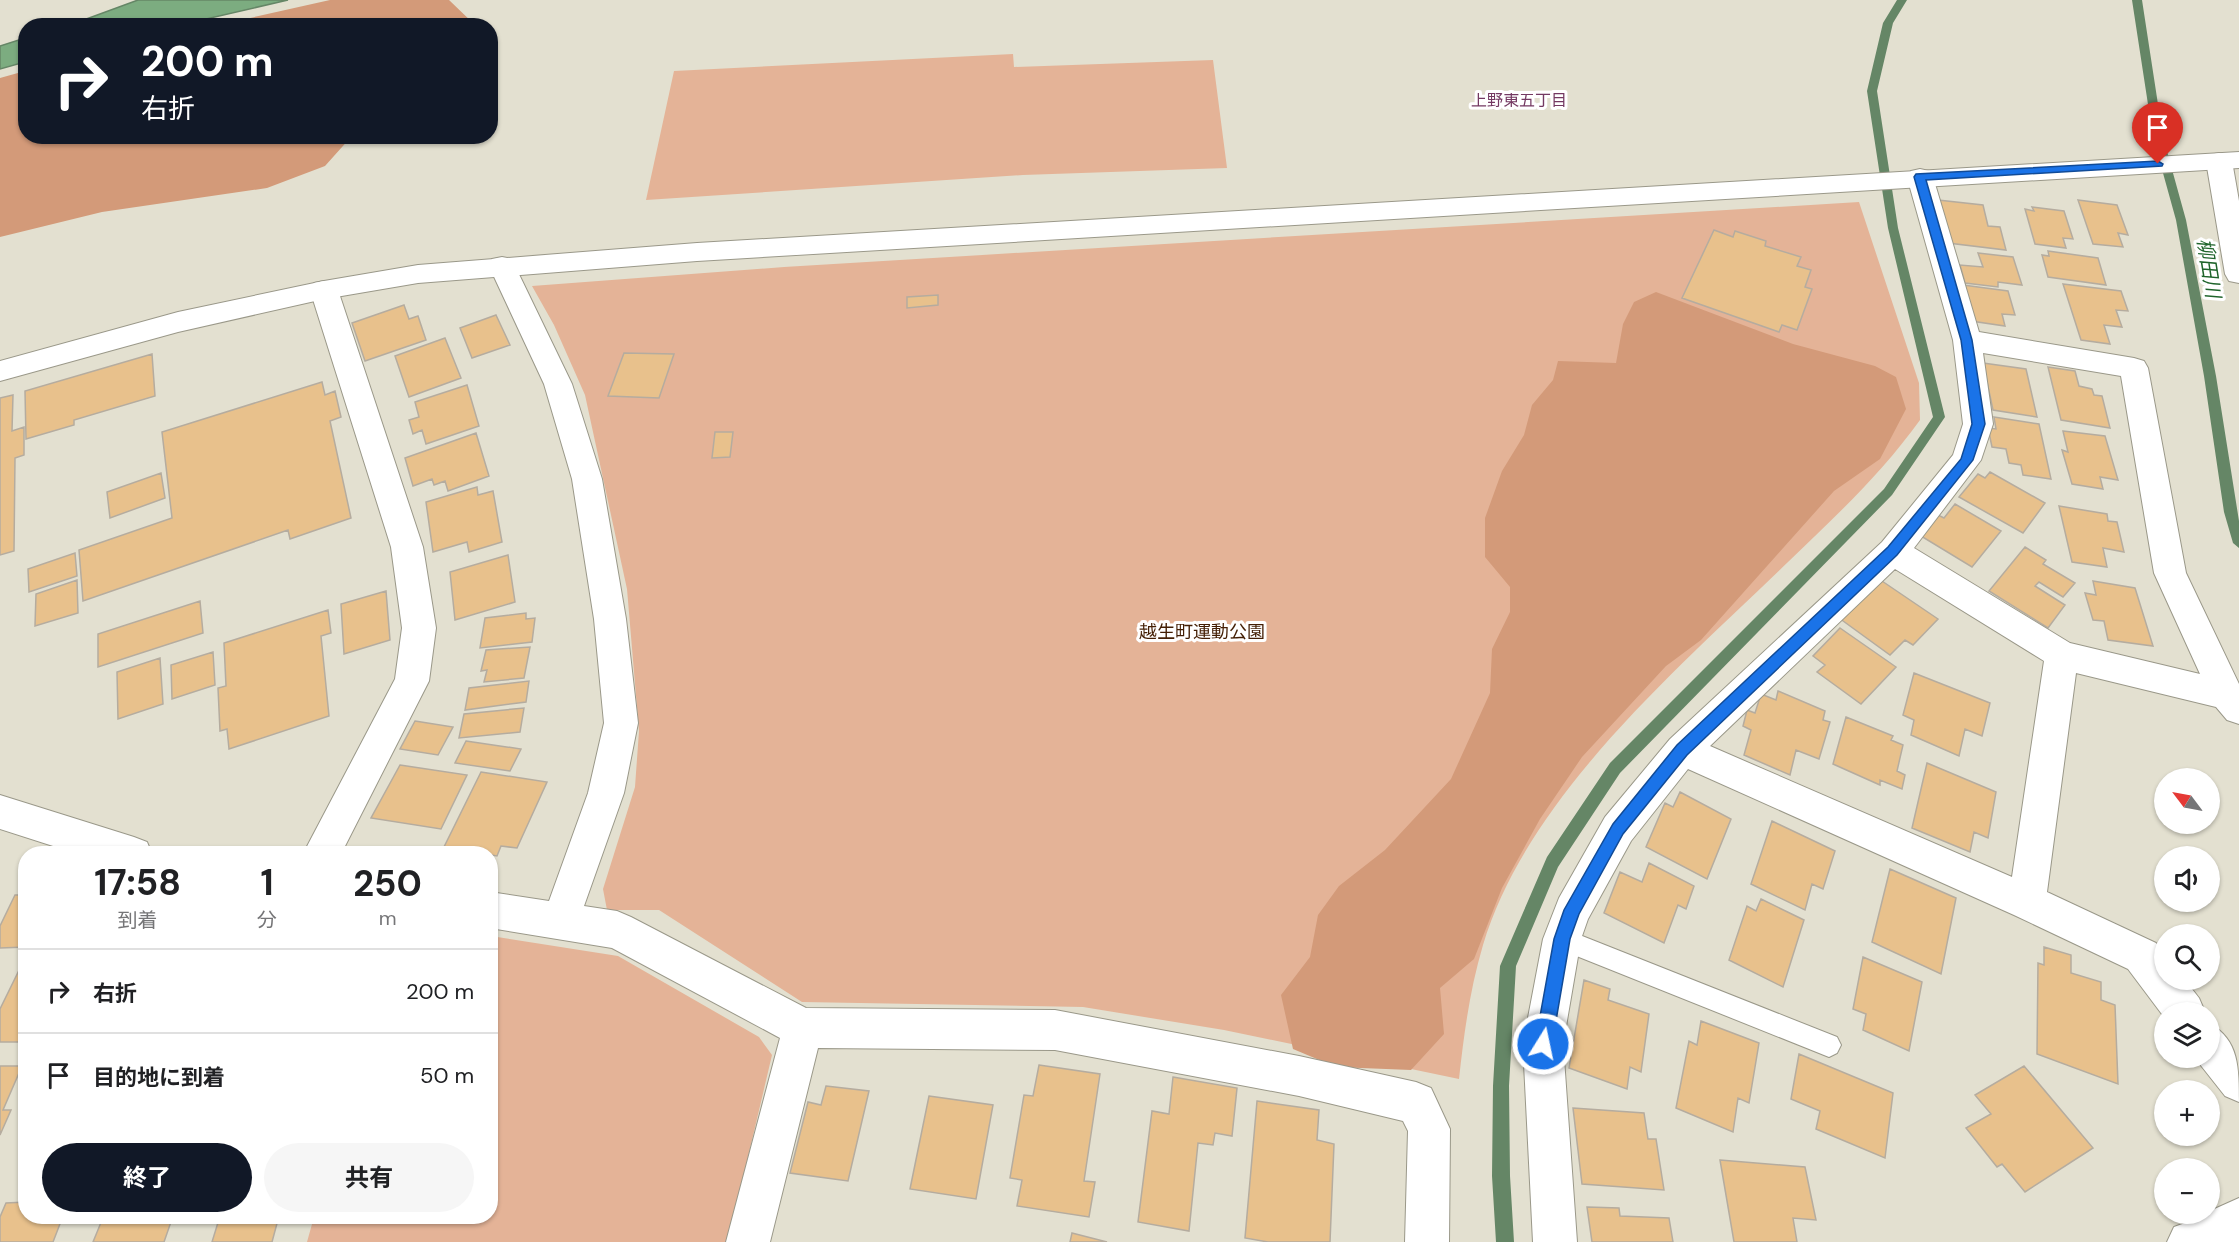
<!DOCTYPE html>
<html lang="ja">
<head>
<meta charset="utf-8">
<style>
	body { margin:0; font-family:"DM Sans","Noto Sans JP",sans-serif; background:#f6f6f6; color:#202124; height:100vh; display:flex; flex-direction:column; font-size:22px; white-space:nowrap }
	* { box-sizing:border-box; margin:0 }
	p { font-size:20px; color:#757577 }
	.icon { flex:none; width:33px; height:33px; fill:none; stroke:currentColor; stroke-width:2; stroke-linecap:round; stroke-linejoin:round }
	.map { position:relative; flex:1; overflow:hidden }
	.side { position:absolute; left:18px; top:846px; width:480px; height:378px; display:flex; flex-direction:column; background:#fff; border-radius:24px; box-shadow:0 2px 4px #0004 }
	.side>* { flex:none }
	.top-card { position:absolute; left:18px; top:18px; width:480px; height:126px; border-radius:24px; box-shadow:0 2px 4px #0004; background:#111827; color:#fff; overflow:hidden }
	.needle { width:39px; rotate:302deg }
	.fabs { position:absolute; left:2154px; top:768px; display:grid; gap:12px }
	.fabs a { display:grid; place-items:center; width:66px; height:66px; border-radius:50%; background:#fff; box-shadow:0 2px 4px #0004; font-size:30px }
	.pin { position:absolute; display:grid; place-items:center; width:51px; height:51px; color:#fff; margin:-62px -26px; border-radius:50% 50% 50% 0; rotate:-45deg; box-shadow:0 0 6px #0007 }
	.pin .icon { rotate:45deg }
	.me { position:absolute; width:66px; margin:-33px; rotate:10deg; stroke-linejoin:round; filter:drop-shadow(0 0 4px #0008) }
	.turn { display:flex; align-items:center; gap:21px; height:126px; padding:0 24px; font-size:27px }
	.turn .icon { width:78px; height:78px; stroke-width:2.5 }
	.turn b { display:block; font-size:42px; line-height:51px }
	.eta { display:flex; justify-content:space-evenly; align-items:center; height:102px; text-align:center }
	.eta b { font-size:36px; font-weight:700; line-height:42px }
	.primary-button { display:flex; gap:12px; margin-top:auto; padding:12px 24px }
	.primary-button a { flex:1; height:69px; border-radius:36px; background:#111827; color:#fff; font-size:24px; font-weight:700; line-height:69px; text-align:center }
	.primary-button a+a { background:#f6f6f6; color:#202124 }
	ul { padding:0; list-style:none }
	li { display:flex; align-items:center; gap:18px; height:84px; padding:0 24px; border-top:2px solid #e0e0e0 }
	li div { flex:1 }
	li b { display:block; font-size:22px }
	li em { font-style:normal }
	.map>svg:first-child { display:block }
	.green { fill:#e4b397 }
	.forest { fill:#d39a79 }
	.water { fill:#7cac80; stroke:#658666; stroke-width:1.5 }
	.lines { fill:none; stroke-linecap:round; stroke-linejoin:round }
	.stream { fill:#658666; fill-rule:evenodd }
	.building { fill:#e8c18c; stroke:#b5ac9f; stroke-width:1.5 }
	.service-casing { stroke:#9a9889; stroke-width:2 }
	.minor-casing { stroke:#9a9889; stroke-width:2 }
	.tertiary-casing { stroke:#9a9889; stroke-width:2 }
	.service { fill:#fff; fill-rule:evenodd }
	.minor { fill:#fff; fill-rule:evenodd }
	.tertiary { fill:#fff; fill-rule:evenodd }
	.route { fill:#1a73e8; stroke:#114b97; stroke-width:1.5 }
	.labels { text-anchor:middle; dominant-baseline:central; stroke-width:6; stroke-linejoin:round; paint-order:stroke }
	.far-neighbourhood-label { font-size:16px; fill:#743962; stroke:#fff }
	.park-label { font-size:18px; fill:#431e04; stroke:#fff }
	.water-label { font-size:20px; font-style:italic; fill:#1f642b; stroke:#fff }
</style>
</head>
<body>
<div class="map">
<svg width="2239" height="1242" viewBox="0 0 2239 1242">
	<rect width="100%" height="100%" fill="#e3e0d0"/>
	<path class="green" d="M1013,54L1014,67L1213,60L1227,168L1023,175L646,200L674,71Z
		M1859,202L1919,383L1920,420C1882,473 1835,517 1788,562C1679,668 1528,795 1483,945C1470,989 1464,1033 1459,1079L1224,1030L1083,1007L802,1002L659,910H607L603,889L635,787L639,731L627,589L585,395L554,325L532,286L784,267Z
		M491,936L618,956L759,1037L772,1055L728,1242H307L314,1217L490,1216Z"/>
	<path class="forest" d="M330,0H449L475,25H219Z
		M25,71L26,136L351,137L325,166L267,188L102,212L0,237V78Z
		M1656,292L1793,344L1875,366L1896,377L1906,409L1880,459L1834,491L1701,640L1666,666L1582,757L1540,819L1502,888L1474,959L1440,988L1444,1034L1411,1070L1336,1067L1293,1049L1281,995L1310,957L1318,915L1339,886L1385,850L1451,779L1490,693L1492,649L1510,612V587L1485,557V518L1502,471L1524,435L1532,405L1553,380L1558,361L1616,363L1623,324L1634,302Z"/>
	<path class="water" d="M138,0H288L180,25H70Z
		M25,38V62L0,69V46Z"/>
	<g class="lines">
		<path class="stream" d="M1897,0H1907L1893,23L1877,91L1898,228L1945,417L1892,495L1620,773L1558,867L1516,966L1509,1086L1510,1176L1514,1242H1496L1492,1176L1493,1086L1500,966L1547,857L1610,763L1884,489L1933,417L1888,228L1867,91L1883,23Z
			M2132,0H2142L2163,137L2186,220L2216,376L2239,521V548L2233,543L2224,512L2204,376L2176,220L2153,137Z"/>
	</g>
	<path class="building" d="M1938,200L1983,205L1988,226L2000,227L2006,250L1948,243Z
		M2078,200L2117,205L2128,235L2118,233L2123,247L2093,244Z
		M2032,207L2064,211L2073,239L2063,238L2066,248L2035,244L2025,209L2034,211Z
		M1714,230L1733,237L1735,231L1766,241L1765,246L1801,257L1797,266L1811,270L1805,287L1812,289L1797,330L1782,325L1779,332L1682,298Z
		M2048,251L2098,258L2106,285L2048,277L2042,255L2049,256Z
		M1978,253L2013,257L2022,285L1998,282V287L1965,283L1960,265L1983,267Z
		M2063,284L2121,291L2128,311L2116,310L2122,327L2104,325L2110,344L2081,340Z
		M1963,285L2008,291L2015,315L2002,314L2005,326L1971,321Z
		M938,295V305L907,308V297Z
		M404,305L409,319L418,316L426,340L365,361L352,323Z
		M496,315L510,345L472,358L460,328Z
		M445,338L461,378L409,397L395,356Z
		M624,353L674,354L659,398L608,396Z
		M152,354L155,396L74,420V425L26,439L25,391Z
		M1983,363L2026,369L2037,417L1993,410Z
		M2048,367L2075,371L2079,386L2092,389L2094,395L2102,396L2110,428L2061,420Z
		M322,382L325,395L335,391L341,417L330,421L351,518L290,539L288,530L83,601L79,550L172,518L162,432Z
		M467,385L479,426L426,444L422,430L413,434L409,420L419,417L415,402Z
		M13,395L12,431L24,427V455L15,458L14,551L0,555V398Z
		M1994,417L2039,424L2051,479L2023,475L2021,465L2009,463L2006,449L1992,447L1988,428L1996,429Z
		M2063,431L2105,436L2118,480L2100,477L2103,489L2072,484L2062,450L2068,452Z
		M715,432H733L730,457L712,458Z
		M476,433L489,476L448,491L445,481L434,485L432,479L413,486L405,458Z
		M1990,472L2045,503L2023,533L1959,497L1978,474L1985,478Z
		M161,473L165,498L110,518L107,492Z
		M477,487L478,495L493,491L502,542L469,552L467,542L433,552L426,502Z
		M1955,504L2001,531L1972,567L1921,536L1938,515L1944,518Z
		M2059,506L2107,514L2108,521L2117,522L2124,552L2103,548L2107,567L2072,562Z
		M2025,547L2046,560L2043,564L2075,583L2063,597L2039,582L2035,586L2065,605L2048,628L1989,591Z
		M75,553L77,576L29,592L28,569Z
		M508,555L515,602L455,620L450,572Z
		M1879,579L1938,619L1913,645L1905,640L1890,655L1839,618Z
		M77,580L78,613L35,626L36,594Z
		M2093,581L2135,588L2153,646L2108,640L2104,621L2093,620L2085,593L2096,595Z
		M386,591L390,640L344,654L341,604Z
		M200,601L203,633L98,667V634Z
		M328,610L331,633L321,636L329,716L229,749L227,729L220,731L218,688L226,686L224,643Z
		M526,613V619L535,618L532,642L480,648L485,618Z
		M1840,628L1896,667L1861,704L1817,672L1825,665L1813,656Z
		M530,647L524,678L484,682L487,670L481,671L486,650Z
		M213,652L215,685L172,699L171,665Z
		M160,658L163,704L118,719L117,672Z
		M1914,673L1990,703L1982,736L1965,729L1959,756L1911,735L1914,720L1903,715Z
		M529,681L526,702L465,710L469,688Z
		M1778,691L1825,711L1823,720L1830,722L1819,759L1796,750L1790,775L1744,755L1751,730L1743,726L1747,710L1755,713L1761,694L1776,700Z
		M524,708L520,732L459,738L464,714Z
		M1846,717L1893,736L1891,740L1903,745L1897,771L1905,775L1902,789L1880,780V785L1833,764Z
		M415,721L453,727L438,755L400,749Z
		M466,741L521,749L510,771L455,763Z
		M1927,763L1996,792L1988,838L1974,832L1970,852L1912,828Z
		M400,765L467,775L441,829L371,818Z
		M481,772L547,782L517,848L501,846L497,856L444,847Z
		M1680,792L1731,819L1707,879L1646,847L1665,803L1673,807Z
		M1772,821L1835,851L1823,889L1812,884L1805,910L1751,884Z
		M1649,863L1694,886L1686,909L1678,905L1664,943L1604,913L1620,872L1642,882Z
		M1890,869L1956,898L1941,974L1872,942Z
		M15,895H26V947L0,948V926Z
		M1761,899L1804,920L1783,987L1729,960L1747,906L1756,911Z
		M2044,947L2071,955V973L2101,982V1000L2115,1005L2118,1084L2037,1054L2038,963L2044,965Z
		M26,956V1042H0V1009Z
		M1863,957L1922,982L1909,1051L1863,1030L1866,1014L1853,1009Z
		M1584,980L1610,989L1608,1000L1649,1014L1641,1072L1630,1067L1627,1089L1569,1068Z
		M1701,1021L1759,1043L1749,1103L1738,1098L1733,1132L1676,1108L1689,1041L1697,1045Z
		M1799,1054L1893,1093L1885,1158L1816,1129L1820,1111L1791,1099Z
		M1039,1065L1100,1074L1084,1181L1095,1182L1089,1217L1017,1206L1022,1180L1010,1178L1024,1095L1033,1096Z
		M0,1066H22L3,1110H11L0,1135Z
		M2024,1066L2093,1148L2025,1192L2002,1164L1997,1167L1966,1128L1991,1114L1975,1095Z
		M1173,1077L1237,1088L1232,1136L1215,1133L1213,1145L1198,1143L1189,1231L1138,1222L1152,1111L1169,1114Z
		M826,1086L869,1091L848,1181L790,1173L808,1102L821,1105Z
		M929,1096L993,1105L976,1199L910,1189Z
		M1257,1101L1319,1110L1317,1140L1334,1144L1330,1242H1268L1245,1238Z
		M1573,1108L1644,1113L1648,1139H1656L1664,1190L1582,1184Z
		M1720,1160L1805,1167L1816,1220L1793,1218L1797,1242H1734Z
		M26,1202V1216H63L53,1242H0V1217L6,1203Z
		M1587,1207L1619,1208L1620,1216L1669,1218L1673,1242H1592Z
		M116,1216H173L164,1242H93L102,1220Z
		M220,1216H279L272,1242H212Z
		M1072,1233L1107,1242H1070Z"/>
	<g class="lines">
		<g class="service-casing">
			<path id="service" d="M1562,928L1837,1037L1841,1045L1837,1053L1829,1057L1554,947L1551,939L1554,931Z"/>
		</g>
		<g class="minor-casing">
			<path id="minor" d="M2219,153L2228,155L2232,161L2239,201V283L2229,281L2225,274L2206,161L2210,155Z
				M1920,169L1929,171L1933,177L1979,332L2134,358L2144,361L2148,368L2186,573L2239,684V724L2227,720L2216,707L2076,673L2047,892L2156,943L2164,954V980H2185L2199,998L2205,1012H2164V1017L2128,969L2014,915L1688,769L1631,841L1588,919L1581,939L1563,1044L1577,1242H1533L1523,1044L1543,939L1559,898L1605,817L1670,739L1882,542L1953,455L1963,424L1953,340L1907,177L1911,171ZM1983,353L2121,376L2154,573L2200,674L2070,643L1914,548L1981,460L1993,424ZM1895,569L2044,661L2012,877L1710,746Z
				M502,257L512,259L515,266L572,384L602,479L626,619L638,723L624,793L584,906L617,911L631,917L806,1008L1055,1010L1299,1056L1416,1082L1431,1088L1450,1129L1449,1242H1405L1408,1131L1403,1121L1299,1096L1055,1050L818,1048L770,1242H726L780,1038L612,948L490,928V892L549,901L588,793L604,723L594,619L572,479L544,384L489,266L492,259Z
				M324,281L334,283L338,290L423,547L436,628L429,681L341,854H303L395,679L402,628L391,547L310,290L314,283Z
				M0,795L134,837L147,842L152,854H78L0,829Z
				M2210,1024C2239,1040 2239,1068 2239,1102L2225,1096L2195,1058H2210Z"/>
		</g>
		<g class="tertiary-casing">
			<path id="tertiary" d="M2239,152V168L697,261L418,283L324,299L178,332L0,381V361L178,312L324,281L418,265L697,243Z
				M2239,1198V1242H2167L2174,1227L2210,1214V1211Z"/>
		</g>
		<use href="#service" class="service"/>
		<use href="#minor" class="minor"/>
		<use href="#tertiary" class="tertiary"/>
	</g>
	<path class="route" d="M2158,161L2163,164L2162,166L1926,180L1972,340L1985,424L1973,460L1897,555L1687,755L1623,834L1579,914L1570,939L1552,1044L1549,1050L1543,1052L1537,1050L1535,1044L1554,939L1564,910L1613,824L1677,745L1888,547L1961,459L1972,424L1961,340L1914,177L1916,174Z"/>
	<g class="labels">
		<g class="far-neighbourhood-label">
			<text x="1519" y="100">上野東五丁目</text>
		</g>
		<g class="park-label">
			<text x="1202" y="632">越生町運動公園</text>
		</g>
		<g class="water-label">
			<text transform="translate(2209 268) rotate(81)">柳田川</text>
		</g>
	</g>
</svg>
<div class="fabs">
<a><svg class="needle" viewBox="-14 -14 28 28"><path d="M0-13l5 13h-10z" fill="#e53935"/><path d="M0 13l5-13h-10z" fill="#757577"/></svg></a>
<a><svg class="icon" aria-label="sound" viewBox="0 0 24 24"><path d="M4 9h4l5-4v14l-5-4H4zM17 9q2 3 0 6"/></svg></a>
<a><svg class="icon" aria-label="search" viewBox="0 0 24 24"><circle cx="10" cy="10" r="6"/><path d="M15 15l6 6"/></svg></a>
<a><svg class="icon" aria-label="layers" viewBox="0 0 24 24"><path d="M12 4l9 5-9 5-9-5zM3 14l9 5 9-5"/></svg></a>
<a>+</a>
<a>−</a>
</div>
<div class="pin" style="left:2158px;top:164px;background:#d93025"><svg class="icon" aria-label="arrive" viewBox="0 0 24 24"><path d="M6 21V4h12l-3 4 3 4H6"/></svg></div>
<svg class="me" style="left:1543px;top:1044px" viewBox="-20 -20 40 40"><circle r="17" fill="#1a73e8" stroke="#fff" stroke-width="3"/><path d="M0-11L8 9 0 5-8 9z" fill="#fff"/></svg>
<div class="top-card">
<div class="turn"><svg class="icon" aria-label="right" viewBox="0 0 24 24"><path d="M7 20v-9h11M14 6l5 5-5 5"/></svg><div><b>200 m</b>右折</div></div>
</div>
<section class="side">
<div class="eta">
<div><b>17:58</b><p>到着</p></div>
<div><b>1</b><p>分</p></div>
<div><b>250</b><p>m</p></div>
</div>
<ul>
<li><svg class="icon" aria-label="right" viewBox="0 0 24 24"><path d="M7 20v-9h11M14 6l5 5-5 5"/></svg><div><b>右折</b></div><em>200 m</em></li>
<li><svg class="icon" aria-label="arrive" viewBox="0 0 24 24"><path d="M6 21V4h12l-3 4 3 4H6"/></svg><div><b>目的地に到着</b></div><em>50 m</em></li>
</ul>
<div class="primary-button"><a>終了</a><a>共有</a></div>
</section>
</div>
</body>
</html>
